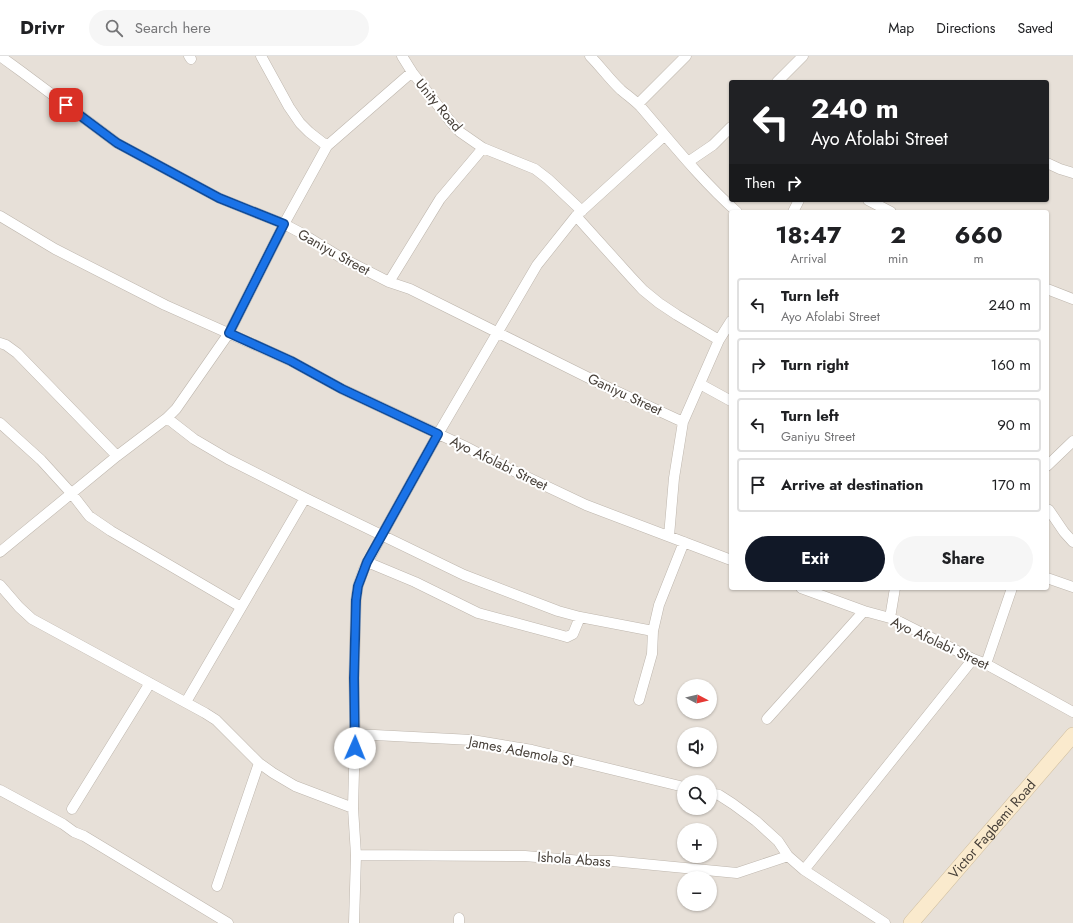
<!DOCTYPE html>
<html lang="en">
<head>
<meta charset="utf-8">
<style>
	body { margin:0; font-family:Jost,sans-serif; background:#f6f6f6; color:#202124; height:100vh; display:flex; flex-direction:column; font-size:15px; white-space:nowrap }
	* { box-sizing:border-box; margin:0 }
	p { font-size:13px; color:#757577 }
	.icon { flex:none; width:22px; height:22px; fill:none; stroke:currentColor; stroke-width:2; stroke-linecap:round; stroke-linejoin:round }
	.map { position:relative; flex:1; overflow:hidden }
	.side { position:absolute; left:729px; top:154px; width:320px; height:380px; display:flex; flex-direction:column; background:#fff; border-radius:4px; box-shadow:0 1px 3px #0004 }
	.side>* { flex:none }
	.guide { position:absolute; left:729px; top:24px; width:320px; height:122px; border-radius:4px; box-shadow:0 1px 3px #0004; background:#202124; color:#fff; overflow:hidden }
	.needle { width:26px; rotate:97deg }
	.tools { position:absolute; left:677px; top:623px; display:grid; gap:8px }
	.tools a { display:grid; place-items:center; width:40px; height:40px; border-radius:50%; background:#fff; box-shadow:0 1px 3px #0004; font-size:20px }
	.pin { position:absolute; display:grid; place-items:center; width:34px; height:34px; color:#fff; margin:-17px; border-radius:8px; box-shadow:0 2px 6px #0006 }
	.me { position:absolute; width:44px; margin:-22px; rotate:1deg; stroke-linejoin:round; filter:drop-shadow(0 0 3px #0008) }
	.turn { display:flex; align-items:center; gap:14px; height:84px; padding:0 16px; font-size:18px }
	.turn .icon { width:52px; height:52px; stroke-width:2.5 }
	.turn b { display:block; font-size:28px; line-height:34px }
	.then { display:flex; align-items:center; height:38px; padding:0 16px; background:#0003; gap:8px; font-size:15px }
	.eta { display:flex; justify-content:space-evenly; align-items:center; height:68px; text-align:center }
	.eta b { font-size:24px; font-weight:700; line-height:28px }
	.primary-button { display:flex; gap:8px; margin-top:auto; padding:8px 16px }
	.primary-button a { flex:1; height:46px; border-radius:24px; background:#111827; color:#fff; font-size:16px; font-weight:700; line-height:46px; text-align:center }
	.primary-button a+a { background:#f6f6f6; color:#202124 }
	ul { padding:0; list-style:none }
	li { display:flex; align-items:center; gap:12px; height:54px; margin:0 8px 6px; padding:0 8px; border:2px solid #e0e0e0; border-radius:4px }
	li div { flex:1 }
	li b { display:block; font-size:15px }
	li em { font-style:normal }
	header { display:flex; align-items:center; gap:24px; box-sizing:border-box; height:56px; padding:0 20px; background:#fff; border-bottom:1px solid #e0e0e0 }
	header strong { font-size:19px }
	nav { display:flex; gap:22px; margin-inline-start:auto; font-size:14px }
	.search { width:280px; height:36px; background:#f6f6f6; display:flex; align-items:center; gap:10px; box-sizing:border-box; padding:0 14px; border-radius:22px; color:#757577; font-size:15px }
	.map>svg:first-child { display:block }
	.residential { fill:#e7e0d8; fill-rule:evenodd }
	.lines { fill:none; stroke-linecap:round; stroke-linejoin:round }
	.street-casing { stroke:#beb6ad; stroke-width:11 }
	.secondary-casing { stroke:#cfbd9d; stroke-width:16 }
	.street { stroke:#fff; stroke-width:10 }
	.secondary { stroke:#faeacd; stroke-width:15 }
	.route-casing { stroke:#114b97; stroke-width:10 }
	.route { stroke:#1a73e8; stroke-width:7 }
	.labels { text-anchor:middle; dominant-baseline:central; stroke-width:4; stroke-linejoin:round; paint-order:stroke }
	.street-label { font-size:14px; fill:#463f38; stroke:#fff }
</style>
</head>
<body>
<header>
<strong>Drivr</strong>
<div class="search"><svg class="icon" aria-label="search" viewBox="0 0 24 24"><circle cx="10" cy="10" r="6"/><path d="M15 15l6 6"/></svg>Search here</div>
<nav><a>Map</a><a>Directions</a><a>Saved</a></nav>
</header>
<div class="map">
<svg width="1073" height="867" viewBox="0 0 1073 867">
	<rect width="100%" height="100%" fill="#f3efe9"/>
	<path class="residential" d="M0,0H1073V867H0ZM731,26H1047V144H731ZM731,156H1047V532H731ZM684,630H710V656H684ZM684,678H710V704H684ZM684,726H710V752H684ZM684,774H710V800H684ZM684,822H710V848H684Z"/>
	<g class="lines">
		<g class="street-casing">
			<path id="street" d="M0,0L22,16L117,87L219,142L284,168L301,177L340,201L389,226L410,233L605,330L683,366
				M189,0L191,3
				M261,0L289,51L300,67L309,76L327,90
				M402,0L412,16L450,65L460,76L483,92L535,113L548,123L582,155
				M590,0C601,11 610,24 621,34C627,39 634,44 640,50C671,86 701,124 737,156
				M777,26L803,0
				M638,48L686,0
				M688,106L713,89L731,71
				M1047,107L1060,113L1073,117
				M868,144L891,156
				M793,156L799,144
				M0,160L55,193L165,249L291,305L342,333L464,390L493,405L586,449L731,504
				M576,160L630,220L643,234L659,247L677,259L719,284
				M389,226L440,143L483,92
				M1047,233L1073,243
				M0,287L6,289L17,297L117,400
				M700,328L731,345
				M167,362L194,383L228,403L305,442L464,519L558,555L580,561L653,575
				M0,367L41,404L72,438L89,460L111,475L241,551
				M1047,410L1073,385
				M1047,453L1049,454L1064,476L1073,486
				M669,480L674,422L683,366L719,284L731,265
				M0,496L117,400L167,362L176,353L229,277L284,168L327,90L412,16
				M367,506L415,526L478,557L560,579L567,581L573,578L580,561
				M1047,522L1073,531
				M0,529L19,551L32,563L205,657L216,664L259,707L273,717L295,730L353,752
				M801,532L864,555L890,562L900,566L973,603L986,608L1073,656
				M890,562L895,532
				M986,608L1012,532
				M639,644L652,598L653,575L659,549L684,486
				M186,646L305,442
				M767,663L864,555
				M355,678L472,684L532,694L684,731
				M0,734L63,768L74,776L84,780L228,867
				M710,737L719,739L733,748L756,765L778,785L788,800L804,814L885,867
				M72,753L150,627
				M356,799L525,800L582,805H612L737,817L788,800
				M804,814L973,603
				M217,830L259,707
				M459,862V867
				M354,867L356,799L353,752L355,678L354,622L356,544L358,530L364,513L382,479L438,378L537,209L576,160L664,80"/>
		</g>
		<g class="secondary-casing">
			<g id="secondary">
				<path id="s1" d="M911,867L1073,679"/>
			</g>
		</g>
		<use href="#street" class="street"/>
		<use href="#secondary" class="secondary"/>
	</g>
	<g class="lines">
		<g class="route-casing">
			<path id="route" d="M66,49L117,87L219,142L284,168L229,277L291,305L342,333L438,378L367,506L358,530L356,544L354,622L355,692"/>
		</g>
		<use href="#route" class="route"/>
	</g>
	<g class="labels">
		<g class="street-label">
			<text transform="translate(439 49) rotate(50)">Unity Road</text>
			<text transform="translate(334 196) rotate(29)">Ganiyu Street</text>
			<text transform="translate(625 338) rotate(25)">Ganiyu Street</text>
			<text transform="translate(499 407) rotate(26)">Ayo Afolabi Street</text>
			<text transform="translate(940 587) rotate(25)">Ayo Afolabi Street</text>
			<text transform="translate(521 695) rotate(11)">James Ademola St</text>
			<text stroke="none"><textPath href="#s1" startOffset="124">Victor Fagbemi Road</textPath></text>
			<text transform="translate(574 803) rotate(4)">Ishola Abass</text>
		</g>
	</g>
</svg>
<div class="tools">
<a><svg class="needle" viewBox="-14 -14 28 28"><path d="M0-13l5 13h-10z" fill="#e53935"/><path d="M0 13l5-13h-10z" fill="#757577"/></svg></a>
<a><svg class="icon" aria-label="sound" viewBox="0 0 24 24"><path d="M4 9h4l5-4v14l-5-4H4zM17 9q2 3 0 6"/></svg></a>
<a><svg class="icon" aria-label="search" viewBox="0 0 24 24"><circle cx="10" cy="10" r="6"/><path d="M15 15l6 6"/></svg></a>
<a>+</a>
<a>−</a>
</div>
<div class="pin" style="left:66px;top:49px;background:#d93025"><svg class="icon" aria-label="arrive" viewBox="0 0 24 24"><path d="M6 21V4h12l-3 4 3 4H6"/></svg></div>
<svg class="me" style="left:355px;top:692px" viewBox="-20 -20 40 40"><circle r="19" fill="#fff"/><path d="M0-13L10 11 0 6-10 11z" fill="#1a73e8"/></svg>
<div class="guide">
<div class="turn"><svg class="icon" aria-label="left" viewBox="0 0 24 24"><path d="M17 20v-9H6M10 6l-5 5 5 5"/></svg><div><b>240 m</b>Ayo Afolabi Street</div></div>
<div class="then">Then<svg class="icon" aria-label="right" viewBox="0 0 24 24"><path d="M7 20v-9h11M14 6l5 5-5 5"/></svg></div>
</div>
<section class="side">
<div class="eta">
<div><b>18:47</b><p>Arrival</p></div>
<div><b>2</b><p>min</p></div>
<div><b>660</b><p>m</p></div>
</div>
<ul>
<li><svg class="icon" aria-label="left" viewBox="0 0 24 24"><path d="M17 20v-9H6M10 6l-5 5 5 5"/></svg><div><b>Turn left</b><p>Ayo Afolabi Street</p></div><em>240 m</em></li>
<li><svg class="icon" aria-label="right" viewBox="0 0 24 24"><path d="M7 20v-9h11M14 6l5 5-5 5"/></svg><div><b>Turn right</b></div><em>160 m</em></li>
<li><svg class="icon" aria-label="left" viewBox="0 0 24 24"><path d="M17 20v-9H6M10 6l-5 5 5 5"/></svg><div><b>Turn left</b><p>Ganiyu Street</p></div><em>90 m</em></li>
<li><svg class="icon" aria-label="arrive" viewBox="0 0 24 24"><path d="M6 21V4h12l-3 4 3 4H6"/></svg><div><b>Arrive at destination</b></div><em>170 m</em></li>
</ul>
<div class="primary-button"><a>Exit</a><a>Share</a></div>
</section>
</div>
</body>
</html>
